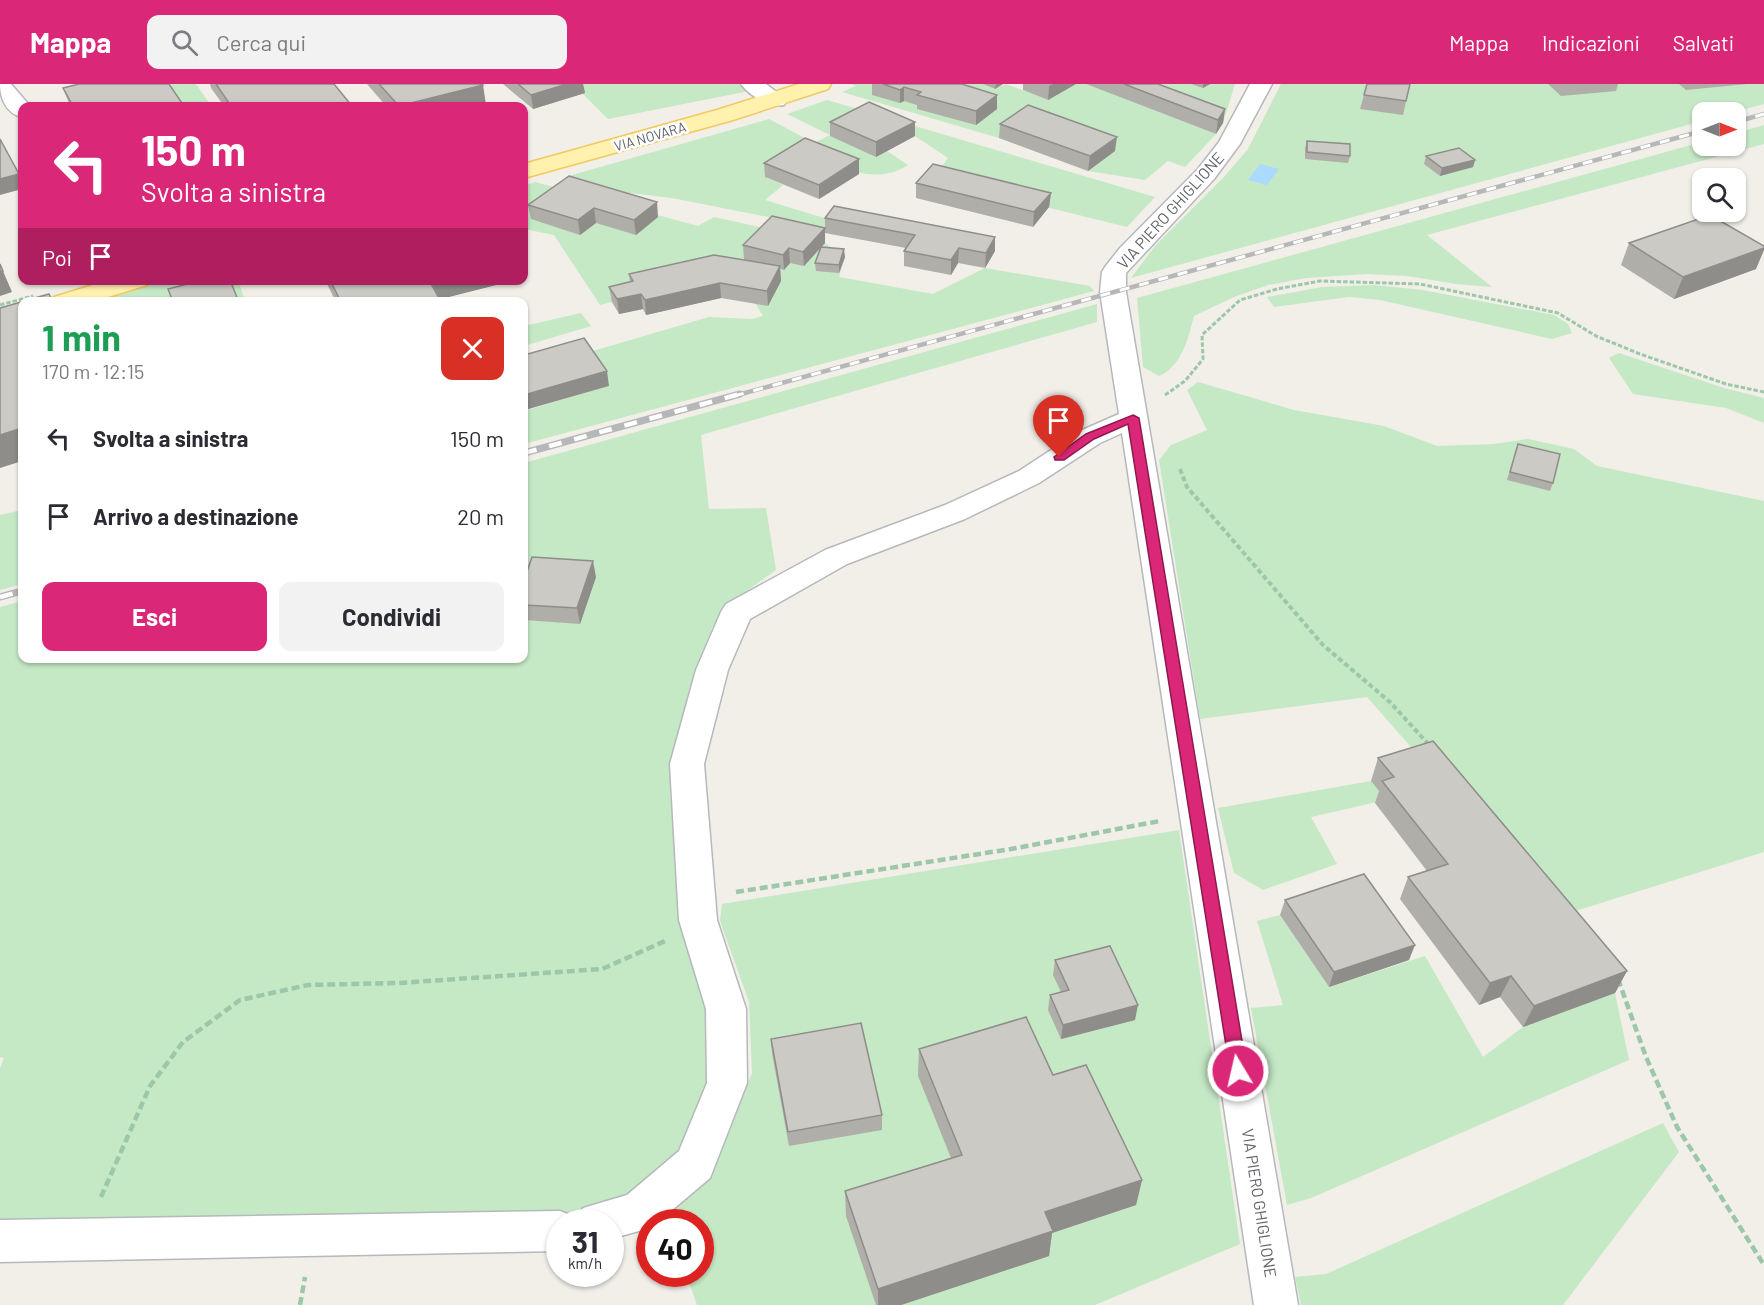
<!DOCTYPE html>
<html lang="it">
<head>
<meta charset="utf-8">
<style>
	body { margin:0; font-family:Barlow,sans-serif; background:#f2f2f3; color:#2b2b33; height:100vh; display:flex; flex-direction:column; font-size:22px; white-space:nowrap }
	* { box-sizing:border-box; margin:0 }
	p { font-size:20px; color:#7c7c81 }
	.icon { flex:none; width:33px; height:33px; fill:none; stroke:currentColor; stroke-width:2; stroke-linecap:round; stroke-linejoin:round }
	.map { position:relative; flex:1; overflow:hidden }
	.details { position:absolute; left:18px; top:213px; width:510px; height:366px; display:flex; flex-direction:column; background:#fff; border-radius:12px; box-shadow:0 2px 4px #0004 }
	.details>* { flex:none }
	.hud { position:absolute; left:18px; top:18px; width:510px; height:183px; border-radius:12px; box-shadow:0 2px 4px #0004; background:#db2777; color:#fff; overflow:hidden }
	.needle { width:39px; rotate:90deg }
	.tools { position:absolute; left:1692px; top:18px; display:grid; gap:12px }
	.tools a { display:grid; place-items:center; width:54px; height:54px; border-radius:12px; background:#fff; box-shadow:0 2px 4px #0004; font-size:30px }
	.speed { position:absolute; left:546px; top:1125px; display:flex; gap:12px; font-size:30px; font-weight:700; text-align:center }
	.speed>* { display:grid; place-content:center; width:78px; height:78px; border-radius:50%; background:#fff; box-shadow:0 2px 4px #0004; line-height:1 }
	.speed small { font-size:15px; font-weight:400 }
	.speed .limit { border:9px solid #d22; background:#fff; color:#111 }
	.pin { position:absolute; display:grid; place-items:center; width:51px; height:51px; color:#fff; margin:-62px -26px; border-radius:50% 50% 50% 0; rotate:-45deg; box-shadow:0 0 6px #0007 }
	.pin .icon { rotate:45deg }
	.me { position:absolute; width:66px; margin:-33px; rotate:351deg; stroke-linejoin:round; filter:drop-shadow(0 0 4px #0008) }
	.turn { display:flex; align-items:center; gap:21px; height:126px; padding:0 24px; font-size:27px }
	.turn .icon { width:78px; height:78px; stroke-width:2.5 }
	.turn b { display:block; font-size:42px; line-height:51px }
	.then { display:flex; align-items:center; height:57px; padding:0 24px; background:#0003; gap:12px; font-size:22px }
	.round { display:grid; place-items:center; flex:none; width:63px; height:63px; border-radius:12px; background:#f2f2f3 }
	.overview { display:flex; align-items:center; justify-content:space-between; height:102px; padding:0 24px }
	h1 { font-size:36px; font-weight:700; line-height:45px; color:#1e9e55 }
	.action { display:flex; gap:12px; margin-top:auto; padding:12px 24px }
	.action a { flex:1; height:69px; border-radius:12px; background:#db2777; color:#fff; font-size:24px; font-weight:700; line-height:69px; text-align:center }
	.action a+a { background:#f2f2f3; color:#2b2b33 }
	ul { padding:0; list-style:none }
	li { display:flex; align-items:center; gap:18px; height:78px; padding:0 24px }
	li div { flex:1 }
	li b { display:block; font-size:22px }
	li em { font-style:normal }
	header { display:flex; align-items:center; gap:36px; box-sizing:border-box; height:84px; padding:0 30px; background:#db2777; color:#fff }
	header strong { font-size:28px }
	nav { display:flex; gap:33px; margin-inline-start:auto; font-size:21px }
	.search { width:420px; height:54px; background:#f2f2f3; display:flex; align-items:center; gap:15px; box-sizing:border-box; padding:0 21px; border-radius:12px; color:#7c7c81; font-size:22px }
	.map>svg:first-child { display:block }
	.green { fill:#c5e8c5 }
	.water { fill:#aadaff }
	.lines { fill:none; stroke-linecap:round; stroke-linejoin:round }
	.minor-casing { stroke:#b5b8bc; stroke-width:3 }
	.major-casing { stroke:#f2c960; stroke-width:3 }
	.path-far2 { stroke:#9cc7a9; stroke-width:3; stroke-dasharray:4.5 2; stroke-linecap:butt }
	.path-far1 { stroke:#9cc7a9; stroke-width:4; stroke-dasharray:5 3; stroke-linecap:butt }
	.path { stroke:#9cc7a9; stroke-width:4.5; stroke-dasharray:8 4; stroke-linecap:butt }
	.minor { fill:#fff; fill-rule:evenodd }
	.major { fill:#fff2af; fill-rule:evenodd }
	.rail-far1-casing { stroke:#b6b7b8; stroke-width:4.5 }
	.rail-casing { stroke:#b6b7b8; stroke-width:7 }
	.rail-far1 { stroke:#fff; stroke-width:3; stroke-dasharray:10; stroke-linecap:butt }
	.rail { stroke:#fff; stroke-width:4.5; stroke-dasharray:13; stroke-linecap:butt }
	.wall { fill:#afaea9 }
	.shaded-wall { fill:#8f8d8a }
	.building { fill:#cccac5; stroke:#8f8d8a; stroke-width:1.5 }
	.route { fill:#db2777; stroke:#8e194d; stroke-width:1.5 }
	.labels { text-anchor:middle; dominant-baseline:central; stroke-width:5; stroke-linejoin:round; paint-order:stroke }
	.far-street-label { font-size:14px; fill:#5f6368; stroke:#fff }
	.street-label { font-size:16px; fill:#5f6368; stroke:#fff }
</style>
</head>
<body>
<header>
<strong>Mappa</strong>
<div class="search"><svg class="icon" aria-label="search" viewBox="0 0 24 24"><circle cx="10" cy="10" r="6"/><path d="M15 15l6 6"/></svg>Cerca qui</div>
<nav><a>Mappa</a><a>Indicazioni</a><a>Salvati</a></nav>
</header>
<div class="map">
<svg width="1764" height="1221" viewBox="0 0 1764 1221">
	<rect width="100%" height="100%" fill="#f1efe8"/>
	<path class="green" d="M161,0H196L211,22H176Z
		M573,0H738L749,7L608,35Z
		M851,0H983L995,5L1006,0L1048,16L1076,0H1086L1216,50L1185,83L1168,77L1145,96L1088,87L999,54L842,8L856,2Z
		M1120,0H1235L1223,39Z
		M1281,0H1764V20L1734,28H1702V37L1131,194L1155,162L1223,94L1248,65Z
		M827,16L1155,113L1127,143L933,95L948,74L915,52L869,32L876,73L887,67L908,81C874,103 840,82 806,69L766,94L783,101L765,116L834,137L825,149L773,134L672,114L596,105L565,93L769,35L814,59L830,51L787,30Z
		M1764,41V60L1427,151L1492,203L1456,200L1407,192L1367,190L1306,194L1268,201L1234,213L1194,232C1188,255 1182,282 1159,292L1143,283L1137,214L1702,58V62H1736V49Z
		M535,98L698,142L714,133L773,146L745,176L784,186L790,179L825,159L845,173L839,193L933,210L985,184L1090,202L1094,207L524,360V327L608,302L586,269L709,233L752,235L763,232L755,219L780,197L635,212L600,221L554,151L524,145V102Z
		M238,196L245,217L98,218L95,212L151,197Z
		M1373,201L1423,206L1554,231L1568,240L1572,249L1552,255L1380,216L1349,213L1274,223L1267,213L1322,203Z
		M1097,220V238L701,351L709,425L766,424L776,486L727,521L712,544L689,605L671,683L670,711L676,748L714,924L715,997L682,1076L633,1112L568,1135L0,1140V984L4,974L0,973V523L22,517V574H524V379Z
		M581,229L591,242L524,262V242Z
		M1619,269L1724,304L1764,314V339L1726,324L1633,310L1609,274Z
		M1198,298L1294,326L1384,342L1437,362L1494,360L1528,355L1574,365L1597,382L1764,417V768L1553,834L1425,679L1367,613L1200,635L1159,376L1171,361L1207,346L1187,306Z
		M22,426V500L0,506V431Z
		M1371,697L1386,716L1311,733L1337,780L1263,806L1234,789L1218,724Z
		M1179,746L1240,1160L1095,1221H697L686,1190H700V1138H668L664,1126L708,1093L734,1036L752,989L749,918L720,837L722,820Z
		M1280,831L1329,903L1425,872L1483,973L1523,943L1615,909L1629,976L1311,1114L1287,1121L1251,924L1283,921L1257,837Z
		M1663,1039L1679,1068L1563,1221H1301L1295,1193L1326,1190Z"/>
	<path class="water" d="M1260,80L1279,85L1267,101L1248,96Z"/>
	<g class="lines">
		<g class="minor-casing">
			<path id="minor" d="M0,0H11L30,22H22V33C7,30 0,15 0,0Z
				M741,0H766L787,16L784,21C769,24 750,12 741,0Z
				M1250,0H1272L1240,60L1214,95L1126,189V208L1298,1221H1254L1122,349L1100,359L1039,399L965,435L847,480L750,535L728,586L704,680L717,836L746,925L747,999L710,1094L658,1138H650V1144L610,1155V1138H560V1167L0,1178V1136L560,1127L575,1133L577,1136L583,1124L627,1111L679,1067L707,999L706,925L679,836L670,680L696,586L721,528L726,520L825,466L945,421L1019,387L1080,347L1119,330L1100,208L1102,188L1105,183L1120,164L1198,85L1219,58Z"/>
		</g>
		<g class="major-casing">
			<path id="major" d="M799,0H831L828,5L733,36L524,94V80L717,26Z
				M109,196H150L147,201L92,218H51L54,213Z"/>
		</g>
		<path class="path-far2" d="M0,221L33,212
			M1165,311L1185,297L1203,275L1202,251L1240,216L1277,205L1320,197L1420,200L1558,229L1596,252L1640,270L1726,300L1764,308"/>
		<path class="path-far1" d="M1180,385L1187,403L1323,561L1391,619L1429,661"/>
		<path class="path" d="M736,808L1011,765L1160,737
			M1618,895L1646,973L1677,1043L1764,1181
			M101,1113L150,1002L183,958L240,916L308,901L399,899L602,885L665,857
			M300,1221L305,1193"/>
		<use href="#minor" class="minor"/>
		<use href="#major" class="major"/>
		<g class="rail-far1-casing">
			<path id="rail-far1" d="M1736,38L1764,30
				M734,312L1702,47"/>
		</g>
		<g class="rail-casing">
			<path id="rail" d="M524,369L740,310
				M0,513L22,507"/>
		</g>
		<use href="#rail-far1" class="rail-far1"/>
		<use href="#rail" class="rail"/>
	</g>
	<path class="wall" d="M210,0H334L352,22H224L211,4Z
		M367,0H482L486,21L482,22H386Z
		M503,0H583L585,9L533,25Z
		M872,0H962L997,25L976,41L917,25V21L904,17L900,19L872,11Z
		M983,0H1003L995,5Z
		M1023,0H1076L1048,16L1023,6Z
		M1086,0H1158L1225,25L1223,39L1216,50Z
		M1191,0H1210L1203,4Z
		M1410,0L1403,31L1360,25L1364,11Z
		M1548,0H1618L1616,7L1561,12Z
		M1679,0H1747L1686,6Z
		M63,4L184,22H70Z
		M830,38L915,52L876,73L830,52Z
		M1000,40L1115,67L1088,87L999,54Z
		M1307,57L1350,72L1348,79L1305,75V64Z
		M1426,72L1475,76L1473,83L1440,92L1424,80Z
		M764,79L859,90L819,115L765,93Z
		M569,92L658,133L636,151L596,139L580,151L531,135L528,121Z
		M916,99L1051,109L1049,123L1033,143L916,114Z
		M825,134L995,153V167L985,184L958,179L951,191L904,182V167L906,164L825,149Z
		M825,159L821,163L845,173L839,189L816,187L815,179L820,164L804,182L790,179L784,186L780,185L781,197L768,222L721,214L646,231L643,225L619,230L612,218L609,203L630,198L629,190L744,176L743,161Z
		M1629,159L1756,185L1674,215L1621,181Z
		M325,196H500V200L440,215L441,218H336Z
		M1518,360L1553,399L1550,407L1507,396Z
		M596,493L580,540L524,536V496Z
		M1378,674L1627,887L1615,909L1523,943L1500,913L1479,921L1400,815L1408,793L1427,787L1375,719L1379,707L1371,697Z
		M1285,816L1409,876L1329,903L1280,831Z
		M1055,876L1135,936L1061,955L1048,926L1050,911L1061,908L1053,891Z
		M771,955L882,1031V1046L789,1062L772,969Z
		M919,965L1053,991L1142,1096L1136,1121L1052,1149L1049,1172L901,1221H876L846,1132L845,1107L951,1074L918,992Z"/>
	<path class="shaded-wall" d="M567,0H583L585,9L533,25L531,11Z
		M996,0H1003L995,5Z
		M1053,0H1076L1048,16L1049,2Z
		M1203,0H1210L1203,4Z
		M483,1L486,21L482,22H399Z
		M904,3V17L900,19V6Z
		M997,11V25L976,41V27Z
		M1225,25L1223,39L1216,50L1218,36Z
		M915,38V52L876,73V58Z
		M1117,53L1115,67L1088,87L1090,72Z
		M859,75V90L819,115V101Z
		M1475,76L1473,83L1440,92L1442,84Z
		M19,90L22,98V105L0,111V95Z
		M1051,109L1049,123L1033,143L1034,128Z
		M657,118L658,133L636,151L634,136Z
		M594,124L596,139L580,151L578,136Z
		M825,144V159L804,182L803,168Z
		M995,153V167L985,184L986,169Z
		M789,164L790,179L784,186L783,171Z
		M959,164L958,179L951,191V176Z
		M1764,164V166L1756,185L1674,215L1683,193Z
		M844,165L845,173L839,189V181Z
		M780,182L781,197L768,222L767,207Z
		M0,187H3L12,208L0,212Z
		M428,196H500V200L433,217Z
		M720,199L721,214L646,231L645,216Z
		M641,210L643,225L619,230L617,215Z
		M607,287L609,302L525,326L524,311Z
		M22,344V377L0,384V351Z
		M593,477L596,493L580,540L577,524Z
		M1415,861L1409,876L1329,903L1334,888Z
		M1627,887L1615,909L1523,943L1534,922Z
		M1511,892L1500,913L1479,921L1490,899Z
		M1138,921L1135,936L1061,955L1063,941Z
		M1142,1096L1136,1121L1052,1149L1049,1172L901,1221H878V1205L1045,1128Z"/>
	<path class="building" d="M79,0H169L184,22H73L63,4Z
		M216,0H334L352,22H231Z
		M379,0H482L483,1L399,22Z
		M518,0H567L531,11Z
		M883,0H962L997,11L976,27L917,11L921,8L904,3L900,6Z
		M1124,0H1158L1225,25L1218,36Z
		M1367,0H1410L1406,17L1364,11Z
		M869,18L915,38L876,58L830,38Z
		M1028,21L1117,53L1090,72L1000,40Z
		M805,54L859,75L819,101L764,79Z
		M0,55L19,90L0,95Z
		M1307,57L1350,60V72L1307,68Z
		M1459,64L1475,76L1442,84L1426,72Z
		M933,80L1051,109L1034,128L916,99Z
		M569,92L657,118L634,136L594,124L578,136L528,121Z
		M834,122L995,153L986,169L959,164L951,176L904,167L915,151L825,134Z
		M1710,131L1764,162V164L1683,193L1629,159Z
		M772,132L825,144L803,168L789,164L783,171L743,161Z
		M821,163L844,165L839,181L815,179Z
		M714,171L780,182L767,207L720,199L645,216L641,210L617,215L609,203L633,197L629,190Z
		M0,180L3,187H0Z
		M203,196H230L238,216L245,214L246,218H173L168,205Z
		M330,196H429L441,218H341Z
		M49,210L53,218H22V344L0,351V224Z
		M584,254L607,287L524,311V271Z
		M1518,360L1560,370L1553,399L1510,388Z
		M532,473L593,477L577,524L524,521V496Z
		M1433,657L1627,887L1534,922L1511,892L1490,899L1408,793L1448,780L1382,697L1394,693L1378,674Z
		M1364,790L1415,861L1334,888L1285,816Z
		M1110,862L1138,921L1063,941L1050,911L1069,906L1055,876Z
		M1026,933L1053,991L1086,981L1142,1096L1045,1128L1053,1147L878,1205L845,1107L962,1071L919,965Z
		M861,939L882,1031L788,1048L771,955Z"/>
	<path class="route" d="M1133,331L1139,334L1247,987L1244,992L1238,994L1232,992L1230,987L1128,340L1094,355L1064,376H1055L1054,373L1086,350Z"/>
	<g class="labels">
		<g class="far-street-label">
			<text transform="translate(650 52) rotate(-16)">VIA NOVARA</text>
		</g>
		<g class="street-label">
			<text transform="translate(1170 126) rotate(-48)">VIA PIERO GHIGLIONE</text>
			<text transform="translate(1260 1119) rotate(81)">VIA PIERO GHIGLIONE</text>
		</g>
	</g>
</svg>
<div class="tools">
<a><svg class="needle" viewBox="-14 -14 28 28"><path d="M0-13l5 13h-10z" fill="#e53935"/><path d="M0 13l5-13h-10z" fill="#7c7c81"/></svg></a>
<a><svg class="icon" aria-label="search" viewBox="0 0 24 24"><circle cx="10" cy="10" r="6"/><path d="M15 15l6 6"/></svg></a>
</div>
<div class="speed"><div>31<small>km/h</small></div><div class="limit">40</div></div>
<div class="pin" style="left:1059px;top:373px;background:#d93025"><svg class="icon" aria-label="arrive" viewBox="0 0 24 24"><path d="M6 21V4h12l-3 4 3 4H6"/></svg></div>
<svg class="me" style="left:1238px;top:987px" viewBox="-20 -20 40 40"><circle r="17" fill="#db2777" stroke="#fff" stroke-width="3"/><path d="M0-11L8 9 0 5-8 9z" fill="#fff"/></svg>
<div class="hud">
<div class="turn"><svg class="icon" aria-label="left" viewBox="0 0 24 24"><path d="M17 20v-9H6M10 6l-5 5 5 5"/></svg><div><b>150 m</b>Svolta a sinistra</div></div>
<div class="then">Poi<svg class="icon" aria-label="arrive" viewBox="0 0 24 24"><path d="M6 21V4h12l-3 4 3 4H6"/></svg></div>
</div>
<section class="details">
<div class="overview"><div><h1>1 min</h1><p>170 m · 12:15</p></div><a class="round" style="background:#d93025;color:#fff"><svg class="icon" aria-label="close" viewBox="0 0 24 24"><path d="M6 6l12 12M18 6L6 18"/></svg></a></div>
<ul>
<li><svg class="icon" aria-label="left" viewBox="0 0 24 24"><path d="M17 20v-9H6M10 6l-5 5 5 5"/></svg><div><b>Svolta a sinistra</b></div><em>150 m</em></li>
<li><svg class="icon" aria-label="arrive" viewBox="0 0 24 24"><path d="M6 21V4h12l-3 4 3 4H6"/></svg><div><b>Arrivo a destinazione</b></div><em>20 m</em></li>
</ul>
<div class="action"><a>Esci</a><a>Condividi</a></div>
</section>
</div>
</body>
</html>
